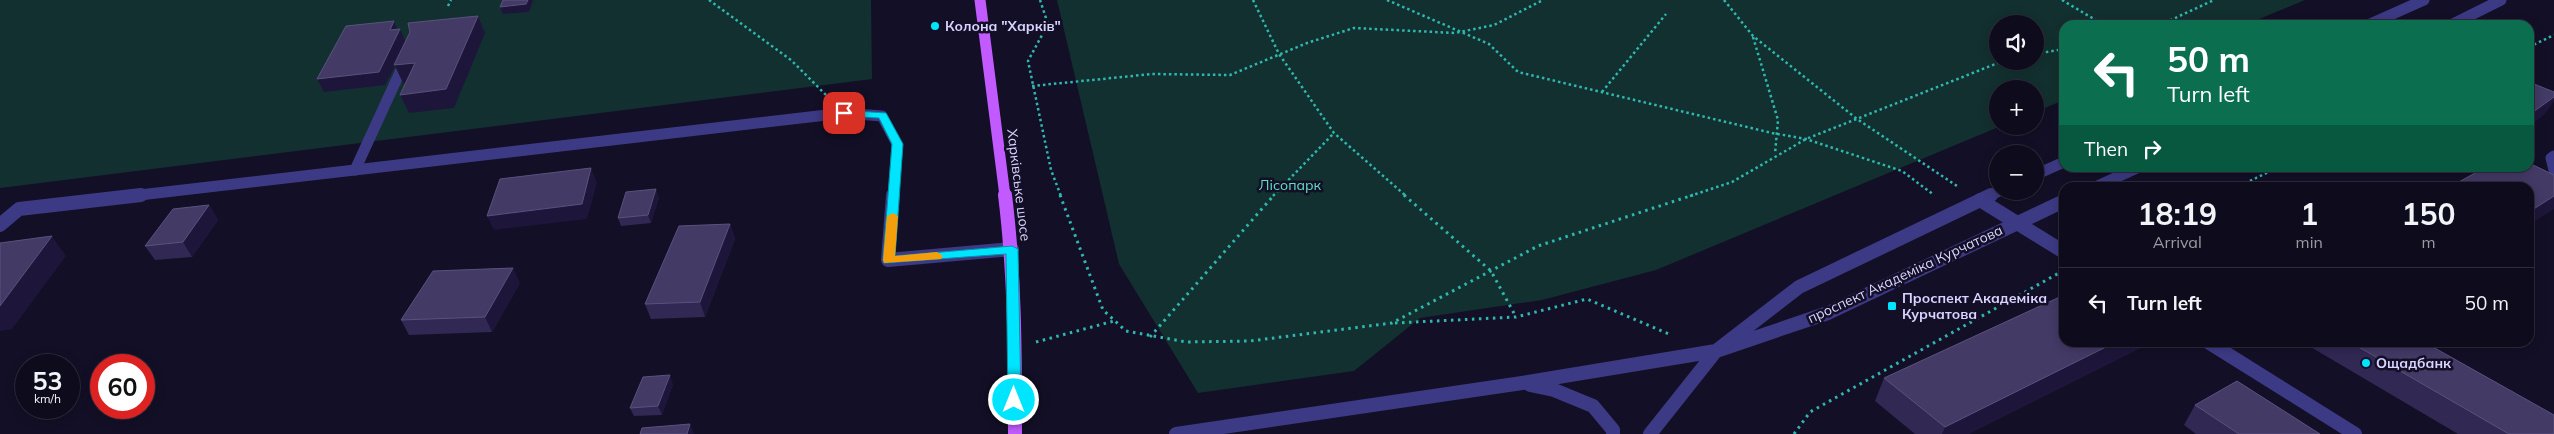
<!DOCTYPE html>
<html lang="en">
<head>
<meta charset="utf-8">
<style>
	body { margin:0; font-family:Mulish,sans-serif; background:#1c1929; color:#f1f3f6; height:100vh; display:flex; flex-direction:column; font-size:19px; white-space:nowrap }
	* { box-sizing:border-box; margin:0 }
	p { font-size:16px; color:#9b9ba3 }
	.icon { flex:none; width:28px; height:28px; fill:none; stroke:currentColor; stroke-width:2; stroke-linecap:round; stroke-linejoin:round }
	.map { position:relative; flex:1; overflow:hidden }
	.panel { position:absolute; left:2059px; top:182px; width:475px; height:165px; display:flex; flex-direction:column; background:#0e0b1c; border-radius:15px; box-shadow:0 2px 12px #0003,0 0 0 1px #2e2b3b }
	.panel>* { flex:none }
	.top-card { position:absolute; left:2059px; top:20px; width:475px; height:152px; border-radius:15px; box-shadow:0 2px 12px #0003,0 0 0 1px #2e2b3b; background:#0b6e4f; color:#fff; overflow:hidden }
	.fabs { position:absolute; left:1989px; top:15px; display:grid; gap:10px }
	.fabs a { display:grid; place-items:center; width:55px; height:55px; border-radius:50%; background:#0e0b1c; box-shadow:0 2px 12px #0003,0 0 0 1px #2e2b3b; font-size:25px }
	.speed { position:absolute; left:15px; top:354px; display:flex; gap:10px; font-size:25px; font-weight:700; text-align:center }
	.speed>* { display:grid; place-content:center; width:65px; height:65px; border-radius:50%; background:#0e0b1c; box-shadow:0 2px 12px #0003,0 0 0 1px #2e2b3b; line-height:1 }
	.speed small { font-size:12px; font-weight:400 }
	.speed .limit { border:8px solid #d22; background:#fff; color:#111 }
	.pin { position:absolute; display:grid; place-items:center; width:42px; height:42px; color:#fff; margin:-21px; border-radius:10px; box-shadow:0 2px 8px #0006 }
	.me { position:absolute; width:55px; margin:-28px; rotate:0deg; stroke-linejoin:round; filter:drop-shadow(0 0 4px #0008) }
	.turn { display:flex; align-items:center; gap:18px; height:105px; padding:0 25px; font-size:22px }
	.turn .icon { width:65px; height:65px; stroke-width:2.5 }
	.turn b { display:block; font-size:35px; line-height:42px }
	.then { display:flex; align-items:center; height:48px; padding:0 25px; background:#0003; gap:10px; font-size:19px }
	.eta { display:flex; justify-content:space-evenly; align-items:center; height:85px; text-align:center }
	.eta b { font-size:30px; font-weight:700; line-height:35px }
	ul { padding:0; list-style:none }
	li { display:flex; align-items:center; gap:15px; height:70px; padding:0 25px; border-top:1px solid #2e2b3b }
	li div { flex:1 }
	li b { display:block; font-size:19px }
	li em { font-style:normal }
	.map>svg:first-child { display:block }
	.green { fill:#12302f; fill-rule:evenodd }
	.lines { fill:none; stroke-linecap:round; stroke-linejoin:round }
	.path-far1 { stroke:#2fb8b0; stroke-width:2.5; stroke-dasharray:2.5 3; stroke-linecap:butt }
	.path { stroke:#2fb8b0; stroke-width:3; stroke-dasharray:2.5 4.5; stroke-linecap:butt }
	.service { stroke:#3d3a85; stroke-width:11 }
	.minor-far1 { stroke:#3d3a85; stroke-width:11 }
	.minor { stroke:#3d3a85; stroke-width:14 }
	.tertiary-far1 { stroke:#3d3a85; stroke-width:11 }
	.tertiary { stroke:#3d3a85; stroke-width:14 }
	.primary-far1 { stroke:#c25bff; stroke-width:11 }
	.primary { stroke:#c25bff; stroke-width:14 }
	.wall { fill:#312854 }
	.shaded-wall { fill:#1d163a }
	.building { fill:#433a66; stroke:#5a527e }
	.route { fill:#00e5ff; stroke:#0095a6 }
	.slow { fill:#f59e0b }
	.poi-dot { fill:#00e5ff; stroke:#130f26; stroke-width:2 }
	.labels { text-anchor:middle; dominant-baseline:central; stroke-width:5; stroke-linejoin:round; paint-order:stroke }
	.poi-label { font-size:14px; font-weight:bold; fill:#d9d4ff; stroke:#130f26; text-anchor:start }
	.street-label { font-size:14px; fill:#d9d4ff; stroke:#130f26 }
	.park-label { font-size:14px; fill:#5fe0c0; stroke:#130f26 }
</style>
</head>
<body>
<div class="map">
<svg width="2554" height="434" viewBox="0 0 2554 434">
	<rect width="100%" height="100%" fill="#130f26"/>
	<path class="green" d="M0,0H871L872,79L0,188Z
		M1057,0H2305L2245,25H2064V100L2035,112V89H1998V126H2001L1656,270L1542,300L1420,318L1354,371L1198,393L1119,264ZM1998,24H2035V61H1998Z"/>
	<g class="lines">
		<path class="path-far1" d="M709,0L791,60L826,95
			M1040,0L1048,24L1028,61L1051,170L1061,196
			M1253,0L1279,54L1334,133L1406,196
			M1387,0L1489,44L1518,72L1772,133L1806,139L1902,171L1934,195
			M1724,0L1753,36L1857,119L1957,186
			M2062,0L2104,25
			M448,6L451,0
			M2160,25L2214,0
			M1753,37L1778,120L1775,154
			M2529,47L2554,35
			M2035,54L2064,49
			M1032,86L1152,74L1230,75L1307,43L1354,28L1455,33L1494,25L1543,0
			M1602,92L1666,14
			M2235,188L2277,168
			M1273,196L1334,133
			M1690,196L1732,182L1806,139L2003,61"/>
		<path class="path" d="M1060,195L1103,310L1126,331L1186,342L1250,341L1392,323L1538,246L1693,195
			M1404,195L1491,271L1516,317
			M1395,323L1516,317L1587,299L1671,335
			M1150,337L1274,195
			M1036,342L1114,321
			M1794,434L1810,412L2059,273"/>
		<path class="service" d="M355,170L406,59"/>
		<path class="minor-far1" d="M2554,156L2551,158L2554,170
			M131,196L844,113L882,116L897,144L893,196"/>
		<path class="minor" d="M893,195L888,260L1012,249
			M1980,200L2064,252
			M0,225L19,209L141,195
			M2208,342L2355,434"/>
		<path class="tertiary-far1" d="M2368,25L2424,0
			M2451,25L2501,0
			M2035,175L2064,162
			M2093,188L2137,168
			M1989,196L1999,191"/>
		<path class="tertiary" d="M1530,385L1554,390L1593,406L1613,430V434
			M1176,434L1522,383L1716,351L1828,313L2064,201
			M1650,434L1716,351L1799,287L1991,195"/>
		<path class="primary-far1" d="M980,0L1005,196"/>
		<path class="primary" d="M1005,195C1015,275 1015,354 1015,434"/>
	</g>
	<path class="wall" d="M659,197L651,223L621,226L618,218Z
		M209,205L218,220L192,257L155,260L145,246Z
		M730,224L735,239L705,317L651,319L645,304Z
		M520,283L492,332L409,335L401,320Z
		M2064,342H2147L2146,345L1968,434H1915L1875,401L1884,378Z
		M2312,342H2424L2554,434H2458L2309,346Z
		M673,384L662,415L634,416L630,408Z
		M2195,405L2320,434H2196L2184,425Z"/>
	<path class="shaded-wall" d="M528,0H533L529,12L503,14L500,7Z
		M478,16L485,33L454,108L409,113L400,95Z
		M394,21L398,32L400,29L423,81L403,83L395,66L385,85L324,92L317,79L390,30Z
		M2554,97V101L2544,115L2529,126V115Z
		M591,168L597,183L587,219L494,230L487,216Z
		M656,189L659,197L651,223L648,215Z
		M2554,196V209L2529,225V212Z
		M209,205L218,220L192,257L183,242Z
		M730,224L735,239L705,317L700,302Z
		M52,236L66,256L12,329L0,331V306Z
		M513,268L520,283L492,332L485,317Z
		M2116,342H2147L2146,345L1968,434H1942L1945,427Z
		M670,375L673,384L662,415L658,406Z
		M690,424L694,434H687Z"/>
	<path class="building" d="M503,0H528L526,4L500,7Z
		M478,16L446,89L400,95L415,63L394,65L410,32L408,23Z
		M394,21L390,30L400,29L379,72L317,79L346,26Z
		M2529,82L2554,92V97L2529,115Z
		M2529,163L2554,175V196L2529,212V188H2448L2484,168H2529Z
		M591,168L582,204L487,216L500,179Z
		M656,189L648,215L618,218L626,192Z
		M209,205L183,242L145,246L173,209Z
		M730,224L700,302L645,304L679,226Z
		M52,236L0,306V243Z
		M513,268L485,317L401,320L433,271Z
		M2064,295V342H2116L1945,427L1884,378Z
		M2350,342H2424L2554,415V434H2509Z
		M670,375L658,406L630,408L643,377Z
		M2237,381L2320,434H2239L2195,405Z
		M690,424L687,434H640L642,428Z"/>
	<path class="route" d="M840,110L886,113L903,144L895,256L1012,246L1018,249L1021,400L1019,403H1010L1008,400L1006,254L884,263L883,260L892,144L879,118L844,116L839,113Z"/>
	<path class="slow" d="M893,213L898,216L895,256L937,252L943,256L941,259L884,263L883,260L887,216Z"/>
	<g class="poi-dot">
		<circle cx="935" cy="26" r="5"/>
		<rect x="1887" y="301" width="10" height="10" rx="2.5"/>
		<circle cx="2366" cy="363" r="5"/>
	</g>
	<g class="labels">
		<g class="poi-label">
			<text x="945" y="26">Колона "Харків"</text>
			<text x="1902" y="298">Проспект Академіка<tspan x="1902" dy="16">Курчатова</tspan></text>
			<text x="2376" y="363">Ощадбанк</text>
		</g>
		<g class="street-label">
			<text transform="translate(1019 185) rotate(83)">Харківське шосе</text>
			<text transform="translate(1905 274) rotate(-25)">проспект Академіка Курчатова</text>
		</g>
		<g class="park-label">
			<text x="1290" y="185">Лісопарк</text>
		</g>
	</g>
</svg>
<div class="fabs">
<a><svg class="icon" aria-label="sound" viewBox="0 0 24 24"><path d="M4 9h4l5-4v14l-5-4H4zM17 9q2 3 0 6"/></svg></a>
<a>+</a>
<a>−</a>
</div>
<div class="speed"><div>53<small>km/h</small></div><div class="limit">60</div></div>
<div class="pin" style="left:844px;top:113px;background:#d93025"><svg class="icon" aria-label="arrive" viewBox="0 0 24 24"><path d="M6 21V4h12l-3 4 3 4H6"/></svg></div>
<svg class="me" style="left:1014px;top:400px" viewBox="-20 -20 40 40"><circle r="17" fill="#00e5ff" stroke="#fff" stroke-width="3"/><path d="M0-11L8 9 0 5-8 9z" fill="#fff"/></svg>
<div class="top-card">
<div class="turn"><svg class="icon" aria-label="left" viewBox="0 0 24 24"><path d="M17 20v-9H6M10 6l-5 5 5 5"/></svg><div><b>50 m</b>Turn left</div></div>
<div class="then">Then<svg class="icon" aria-label="right" viewBox="0 0 24 24"><path d="M7 20v-9h11M14 6l5 5-5 5"/></svg></div>
</div>
<section class="panel">
<div class="eta">
<div><b>18:19</b><p>Arrival</p></div>
<div><b>1</b><p>min</p></div>
<div><b>150</b><p>m</p></div>
</div>
<ul>
<li><svg class="icon" aria-label="left" viewBox="0 0 24 24"><path d="M17 20v-9H6M10 6l-5 5 5 5"/></svg><div><b>Turn left</b></div><em>50 m</em></li>
</ul>
</section>
</div>
</body>
</html>
